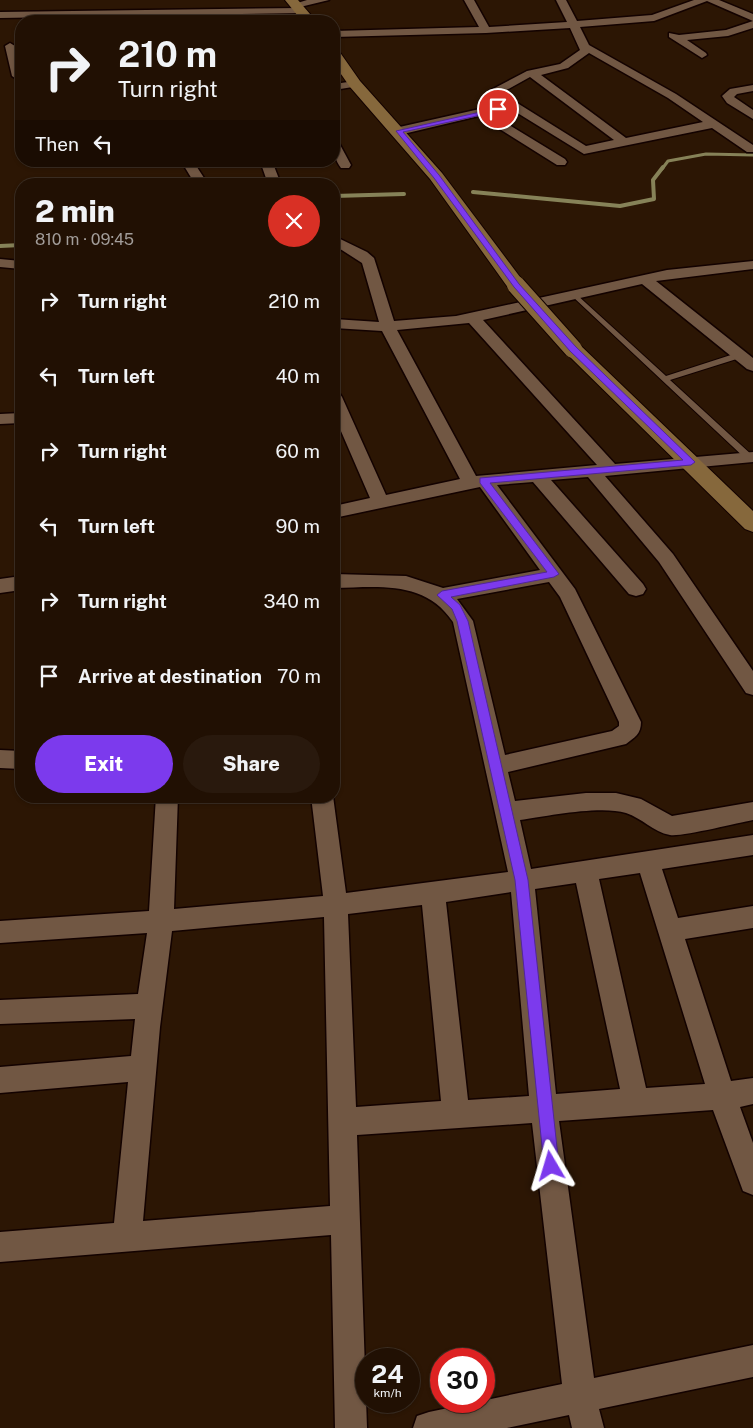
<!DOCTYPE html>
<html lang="en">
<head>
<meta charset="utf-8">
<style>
	body { margin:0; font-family:"Public Sans",sans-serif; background:#29190d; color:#f1f3f6; height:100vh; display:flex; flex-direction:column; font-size:19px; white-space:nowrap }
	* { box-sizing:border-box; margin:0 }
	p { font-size:16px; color:#a29d9a }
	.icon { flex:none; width:28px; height:28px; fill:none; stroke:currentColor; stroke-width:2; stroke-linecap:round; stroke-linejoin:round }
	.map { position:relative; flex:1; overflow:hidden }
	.side { position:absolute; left:15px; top:178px; width:325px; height:625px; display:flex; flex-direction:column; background:#211003; border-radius:20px; box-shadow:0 1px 4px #0004,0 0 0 1px #3e3025 }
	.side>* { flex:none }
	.top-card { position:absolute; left:15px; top:15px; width:325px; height:152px; border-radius:20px; box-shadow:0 1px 4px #0004,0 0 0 1px #3e3025; background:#211003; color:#f1f3f6; overflow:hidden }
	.speed { position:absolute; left:355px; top:1348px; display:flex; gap:10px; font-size:25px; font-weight:700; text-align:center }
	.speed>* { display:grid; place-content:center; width:65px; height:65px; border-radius:50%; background:#211003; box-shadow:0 1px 4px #0004,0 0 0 1px #3e3025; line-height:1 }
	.speed small { font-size:12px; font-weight:400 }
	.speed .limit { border:8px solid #d22; background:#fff; color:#111 }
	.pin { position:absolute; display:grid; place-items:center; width:42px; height:42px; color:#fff; margin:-21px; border:2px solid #fff; border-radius:50%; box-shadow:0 1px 5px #0007 }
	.me { position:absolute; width:55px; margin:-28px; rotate:353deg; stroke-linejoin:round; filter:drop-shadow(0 0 4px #0008) }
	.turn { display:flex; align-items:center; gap:18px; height:105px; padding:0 20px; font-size:22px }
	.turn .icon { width:65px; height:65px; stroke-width:2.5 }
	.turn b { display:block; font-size:35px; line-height:42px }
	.then { display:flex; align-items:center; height:48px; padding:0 20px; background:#0003; gap:10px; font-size:19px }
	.round { display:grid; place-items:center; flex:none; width:52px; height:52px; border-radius:26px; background:#29190d }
	.summary { display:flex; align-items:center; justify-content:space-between; height:85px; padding:0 20px }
	h1 { font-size:30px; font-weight:800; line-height:38px }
	.button { display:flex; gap:10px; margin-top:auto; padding:10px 20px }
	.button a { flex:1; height:58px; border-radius:30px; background:#7c3aed; color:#fff; font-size:20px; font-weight:800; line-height:58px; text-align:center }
	.button a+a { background:#29190d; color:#f1f3f6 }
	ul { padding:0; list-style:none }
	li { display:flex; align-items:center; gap:15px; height:75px; padding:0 20px }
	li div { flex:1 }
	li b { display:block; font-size:19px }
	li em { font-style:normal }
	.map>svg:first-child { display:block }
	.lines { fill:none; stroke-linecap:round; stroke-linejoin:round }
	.stream-far1 { stroke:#868258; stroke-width:3 }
	.stream { stroke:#868258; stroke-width:4 }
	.lane-casing { stroke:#130200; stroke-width:2 }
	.street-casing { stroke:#130200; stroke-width:3 }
	.secondary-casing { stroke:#130200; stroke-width:2 }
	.lane { fill:#715743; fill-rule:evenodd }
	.street { fill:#715743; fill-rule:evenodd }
	.secondary { fill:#86683c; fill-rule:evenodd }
	.secondary-bridge-casing { stroke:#130200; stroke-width:20; stroke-linecap:butt }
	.secondary-bridge { stroke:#86683c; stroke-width:18 }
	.route { fill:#7c3aed; stroke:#51269a }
</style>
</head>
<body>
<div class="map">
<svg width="753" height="1428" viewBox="0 0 753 1428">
	<rect width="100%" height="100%" fill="#2c1604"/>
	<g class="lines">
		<path class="stream-far1" d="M662,169L668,161L706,154L753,155"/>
		<path class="stream" d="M473,192L620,206L654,199L653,180L663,167
			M334,196L404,194
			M0,246L21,245"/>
		<g class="lane-casing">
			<path id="lane" d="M572,294H576L666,376L737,353H743V357L670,380L753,456V460H747L572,296Z"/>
		</g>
		<g class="street-casing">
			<path id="street" d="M307,0H329L296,8L291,5Z
				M464,0H474L489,27L567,22L556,0H566L577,21L652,15L694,0H719L753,14V28L728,36L687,40L706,53L707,55L702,58L669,37V33L679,35L726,30L753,21L707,1L654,21L580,27L589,45L676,94L753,145V152H747L712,128L584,154L511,109L491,114L565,159L567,162L565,165H557L479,116L399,135L395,134L393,131L395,128L502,104L489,95V91L527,71L560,64L580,50L570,28L486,33L334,37V31L479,27ZM589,53L668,98L703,122L626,138L541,75L568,68ZM530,77L614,140L586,146L501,93Z
				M300,8L304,9V13L0,18V12Z
				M10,43L15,46L21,68V82L12,76L5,46Z
				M355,81L361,84L359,86L334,90V84Z
				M753,85V91L737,94L734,97L753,110V119L727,103L722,96L730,89Z
				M334,140L338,141L351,165L349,168H341C334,158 333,151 334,140Z
				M181,161H193L208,184H195Z
				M260,161H272L281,184H268Z
				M334,236L367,252L374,258L394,321L456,316L667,270L753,261V269L656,281L753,358V371L747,369L642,284L483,320L615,464L753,452V462L605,476L673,554L753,671V695L746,693L659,562L588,477L551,480L643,584L646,589L643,594L636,596L629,594L533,482L497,485L575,589L641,722C641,734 635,737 626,744L508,772L515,801L586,793H616L641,799L672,816L753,802V820C737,823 682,837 670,835C653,832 642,818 626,813C601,805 547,816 520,820L531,869L753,835V855L662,869L678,918L753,906V928L685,939L731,1081L753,1078V1104L740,1107L753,1143V1195L743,1191L713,1110L559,1121L594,1378L753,1345V1377L599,1409L604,1428H572L569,1415L507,1428H413L417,1416L429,1412L562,1384L532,1123L357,1135L367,1428H335L331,1235L0,1262V1232L114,1223L128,1082L0,1093V1067L131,1056L135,1019L0,1024V1000L138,994L147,933L0,943V921L149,911L156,796H178L174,909L323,896L311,796H333L346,893L508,872L453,622C425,580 379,587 334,588V574L406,576L443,588L540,570L480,487L334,518V506L370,498L334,415V392L340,394L342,397L386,495L460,479L382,331L334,328V319L379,322L362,263L334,245ZM469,323L597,465L476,476L397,330ZM549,582L560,597L619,722V726L612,731L505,755L473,621L457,599ZM640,873L705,1084L646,1088L599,879ZM576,883L620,1089L556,1094L535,889ZM511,892L529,1096L468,1100L446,902ZM422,905L441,1101L356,1107L348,914ZM324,917L330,1206L143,1221L160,1027L172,931Z
				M0,259L21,261V269L0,267Z
				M21,413V423L0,424V414Z
				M21,576V590L0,593V579Z
				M0,750L21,751V769L0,768Z"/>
		</g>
		<g class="secondary-casing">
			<path id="secondary" d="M285,0H298L316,21H302Z
				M334,50L339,51L360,81L442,173L523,281L525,285L523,289H509L430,179L350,87L334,64Z
				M573,343L580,345L753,511V532L745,529L566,353L563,349L566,345Z"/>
		</g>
		<use href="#lane" class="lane"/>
		<use href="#street" class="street"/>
		<use href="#secondary" class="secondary"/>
		<g class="secondary-bridge-casing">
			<path id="secondary-bridge" d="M516,285L573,349"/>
		</g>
		<use href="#secondary-bridge" class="secondary-bridge"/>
	</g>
	<path class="route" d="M498,108L500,111L403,132L439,175L519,284L576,347L695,462L691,465L490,483L559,574L554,577L451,597L460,605L468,621L528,880L559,1166L557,1171L551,1173L546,1171L544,1166L515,880L457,621L452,609L437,595L442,591L547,572L480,483V478L683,460L570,351L514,287L434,178L396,131Z"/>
</svg>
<div class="speed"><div>24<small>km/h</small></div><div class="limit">30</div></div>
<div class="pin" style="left:498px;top:109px;background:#d93025"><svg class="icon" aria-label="arrive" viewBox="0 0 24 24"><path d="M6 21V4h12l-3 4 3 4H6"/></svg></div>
<svg class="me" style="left:551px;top:1166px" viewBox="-20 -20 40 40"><path d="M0-17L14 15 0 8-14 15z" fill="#7c3aed" stroke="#fff" stroke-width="4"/></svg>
<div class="top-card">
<div class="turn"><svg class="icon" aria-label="right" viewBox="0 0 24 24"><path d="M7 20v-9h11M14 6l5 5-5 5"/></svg><div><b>210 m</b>Turn right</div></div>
<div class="then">Then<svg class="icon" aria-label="left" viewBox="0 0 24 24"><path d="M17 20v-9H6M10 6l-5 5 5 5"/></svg></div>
</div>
<section class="side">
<div class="summary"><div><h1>2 min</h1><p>810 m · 09:45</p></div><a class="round" style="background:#d93025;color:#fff"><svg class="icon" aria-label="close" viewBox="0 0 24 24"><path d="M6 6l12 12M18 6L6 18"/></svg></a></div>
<ul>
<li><svg class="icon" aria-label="right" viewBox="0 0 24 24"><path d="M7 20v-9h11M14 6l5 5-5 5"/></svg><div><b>Turn right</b></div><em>210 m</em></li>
<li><svg class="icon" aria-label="left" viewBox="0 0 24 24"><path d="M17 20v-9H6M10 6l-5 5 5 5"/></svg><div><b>Turn left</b></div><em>40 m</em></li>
<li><svg class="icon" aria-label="right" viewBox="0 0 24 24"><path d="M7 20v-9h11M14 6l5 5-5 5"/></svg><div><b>Turn right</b></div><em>60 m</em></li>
<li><svg class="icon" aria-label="left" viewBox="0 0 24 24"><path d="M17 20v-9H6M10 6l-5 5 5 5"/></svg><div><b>Turn left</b></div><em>90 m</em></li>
<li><svg class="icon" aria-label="right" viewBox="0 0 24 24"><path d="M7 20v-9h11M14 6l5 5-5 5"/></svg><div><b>Turn right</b></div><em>340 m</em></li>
<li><svg class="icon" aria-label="arrive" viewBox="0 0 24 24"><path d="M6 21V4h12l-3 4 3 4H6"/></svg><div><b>Arrive at destination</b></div><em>70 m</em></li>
</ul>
<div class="button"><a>Exit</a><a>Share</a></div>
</section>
</div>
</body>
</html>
